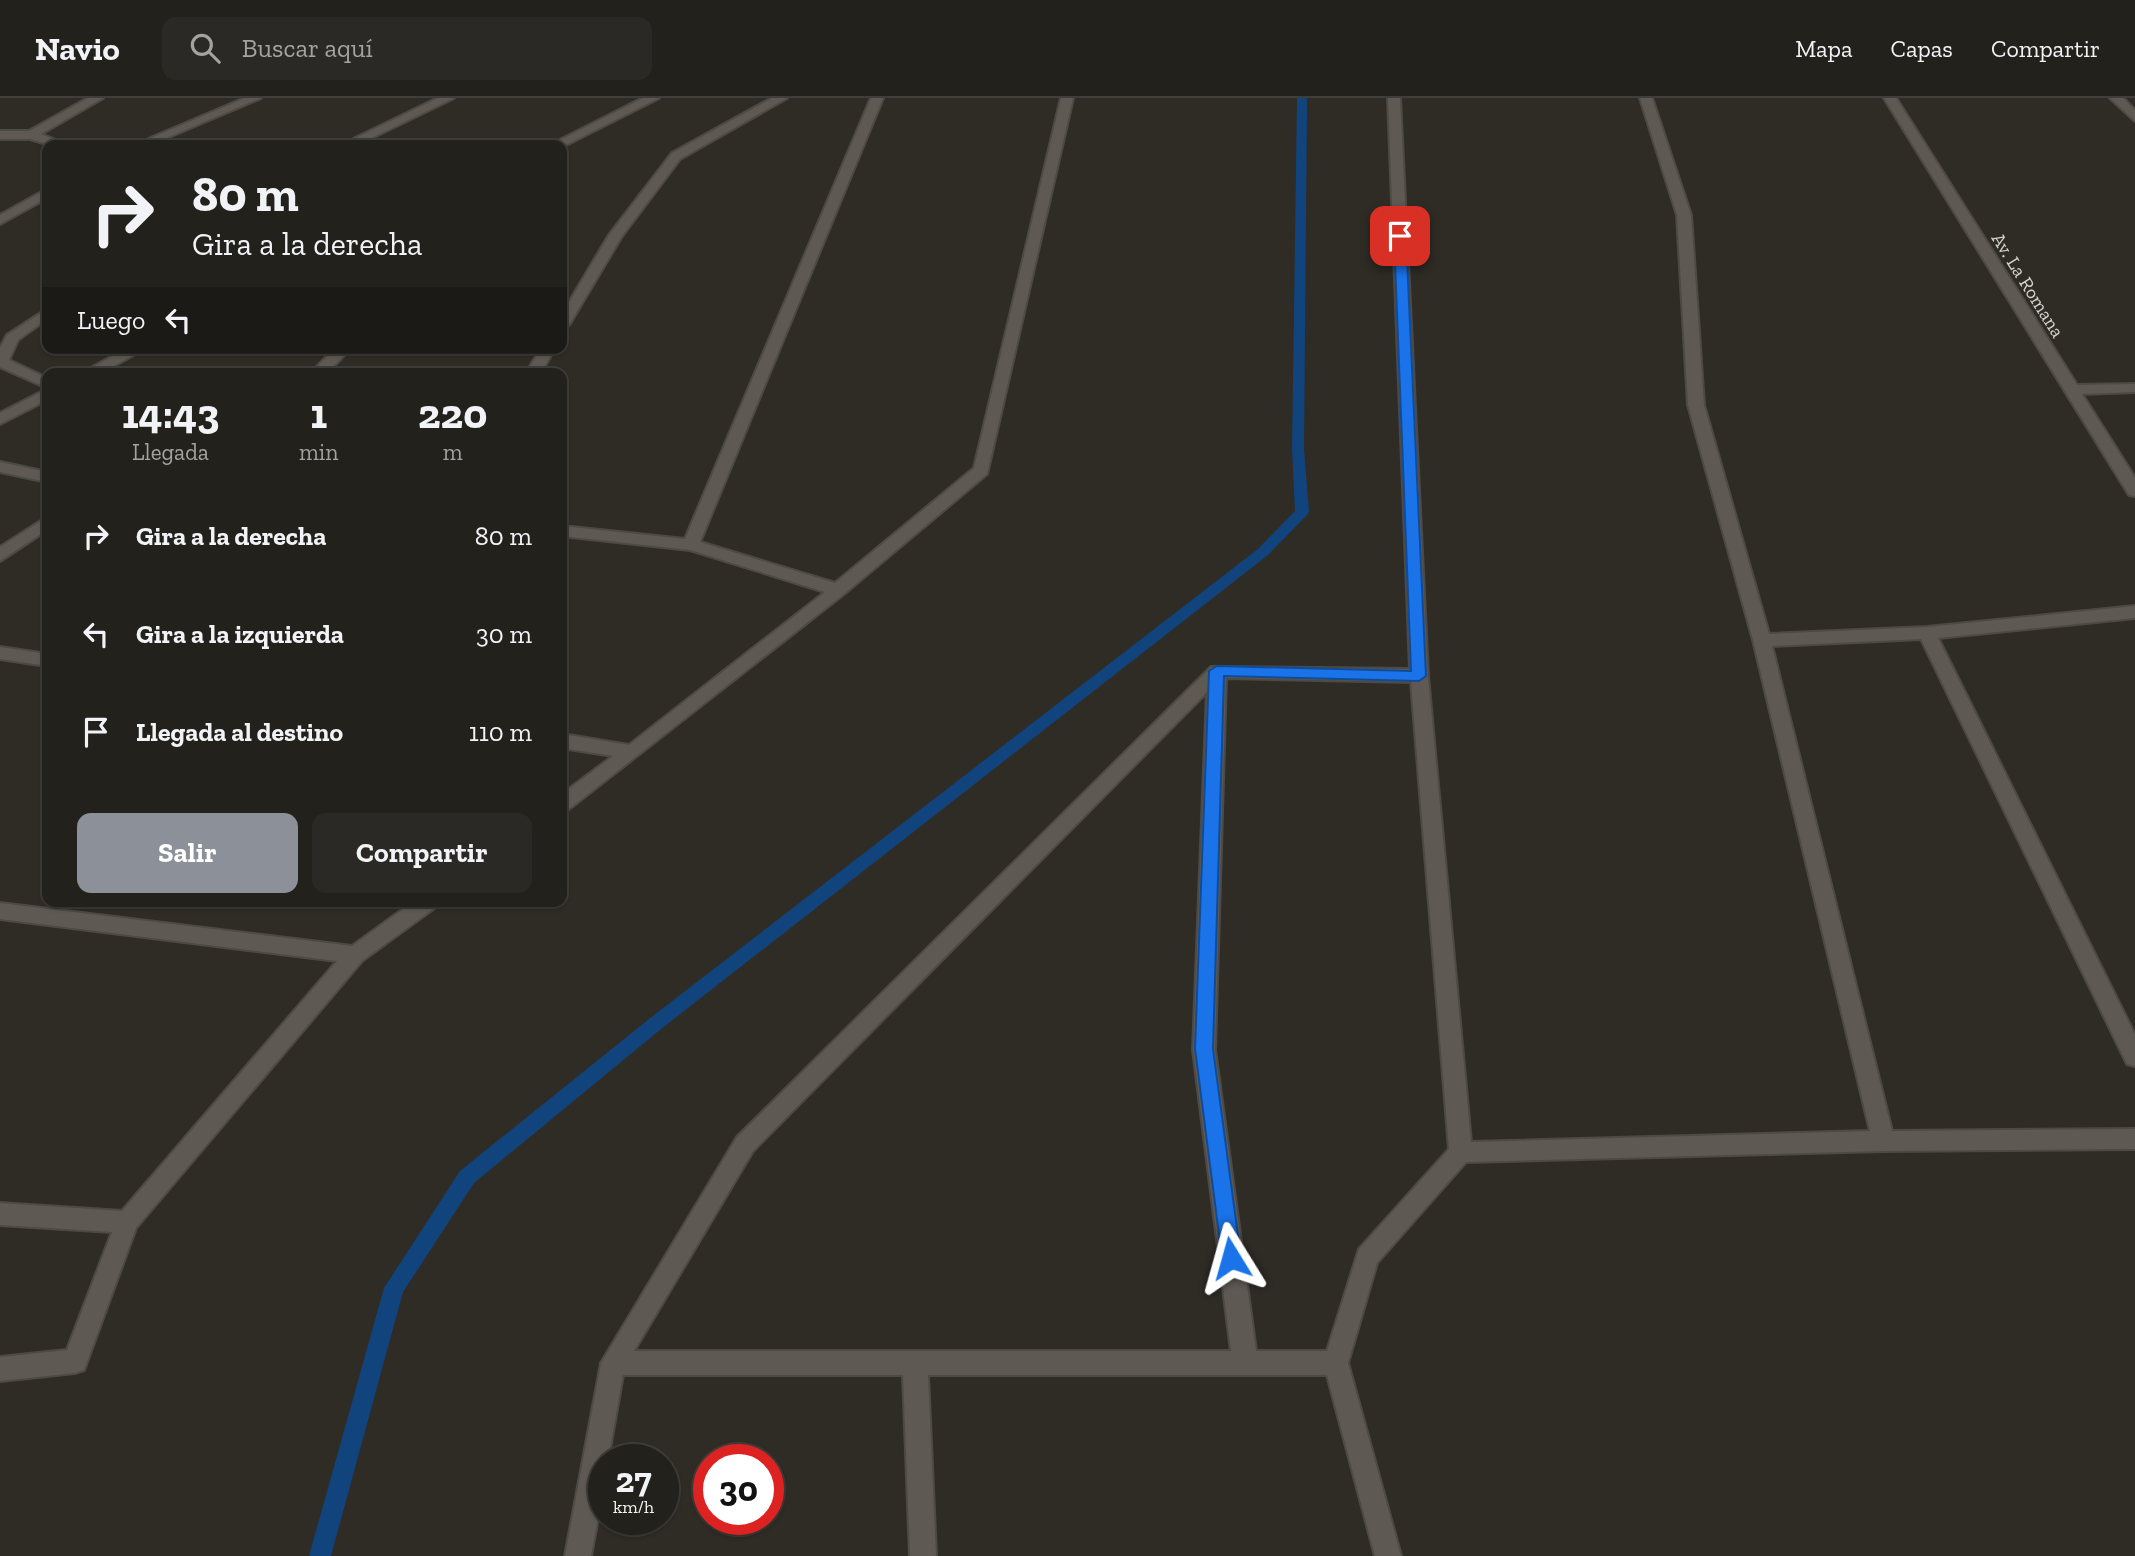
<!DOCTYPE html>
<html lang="es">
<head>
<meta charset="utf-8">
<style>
	body { margin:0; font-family:"Zilla Slab",serif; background:#2b2925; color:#f1f3f6; height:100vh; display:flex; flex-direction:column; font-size:26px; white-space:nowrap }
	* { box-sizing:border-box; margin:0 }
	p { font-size:23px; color:#a3a3a3 }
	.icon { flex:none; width:38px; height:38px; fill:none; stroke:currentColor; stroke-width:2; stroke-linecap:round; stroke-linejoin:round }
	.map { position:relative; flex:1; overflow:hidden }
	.side { position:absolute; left:42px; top:270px; width:525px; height:539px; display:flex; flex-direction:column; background:#23211c; border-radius:14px; box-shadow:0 2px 5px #0004,0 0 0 2px #403e3b }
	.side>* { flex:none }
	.hud { position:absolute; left:42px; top:42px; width:525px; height:214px; border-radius:14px; box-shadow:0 2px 5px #0004,0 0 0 2px #403e3b; background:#23211c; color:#f1f3f6; overflow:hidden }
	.speed { position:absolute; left:588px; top:1346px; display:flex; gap:14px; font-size:35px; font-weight:700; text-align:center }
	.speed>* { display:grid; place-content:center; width:91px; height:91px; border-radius:50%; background:#23211c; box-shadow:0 2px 5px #0004,0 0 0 2px #403e3b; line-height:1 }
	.speed small { font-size:18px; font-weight:400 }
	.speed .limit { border:10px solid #d22; background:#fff; color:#111 }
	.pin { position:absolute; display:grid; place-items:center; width:60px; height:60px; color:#fff; margin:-30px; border-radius:14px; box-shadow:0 4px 10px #0006 }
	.me { position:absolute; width:77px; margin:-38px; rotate:352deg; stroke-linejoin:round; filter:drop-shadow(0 0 5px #0008) }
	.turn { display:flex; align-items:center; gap:24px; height:147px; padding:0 35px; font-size:32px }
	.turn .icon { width:91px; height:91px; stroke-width:2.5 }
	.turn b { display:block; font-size:49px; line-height:60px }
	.then { display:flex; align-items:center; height:66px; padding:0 35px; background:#0003; gap:14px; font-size:26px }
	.eta { display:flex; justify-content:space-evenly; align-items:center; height:119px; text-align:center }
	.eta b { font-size:42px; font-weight:800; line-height:49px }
	.button { display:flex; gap:14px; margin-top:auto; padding:14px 35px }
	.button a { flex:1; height:80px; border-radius:14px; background:#8c9099; color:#fff; font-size:28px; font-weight:800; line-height:80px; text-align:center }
	.button a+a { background:#2b2925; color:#f1f3f6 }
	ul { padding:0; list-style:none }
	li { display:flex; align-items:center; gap:21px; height:98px; padding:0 35px }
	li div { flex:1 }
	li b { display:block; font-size:26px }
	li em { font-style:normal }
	header { display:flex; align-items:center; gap:42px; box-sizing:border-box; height:98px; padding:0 35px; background:#23211c; border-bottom:2px solid #403e3b }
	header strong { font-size:33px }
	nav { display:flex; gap:38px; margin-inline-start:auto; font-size:24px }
	.search { width:490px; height:63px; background:#2b2925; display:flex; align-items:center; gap:18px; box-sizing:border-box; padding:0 24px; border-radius:14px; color:#a3a3a3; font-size:26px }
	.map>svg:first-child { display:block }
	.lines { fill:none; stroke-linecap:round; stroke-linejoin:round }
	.stream { fill:#11447d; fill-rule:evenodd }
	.minor-casing { stroke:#4d4945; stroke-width:4 }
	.minor { fill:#5e5a53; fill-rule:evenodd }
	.route { fill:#1a73e8; stroke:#114b97; stroke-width:2 }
	.labels { text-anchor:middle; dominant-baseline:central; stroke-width:6; stroke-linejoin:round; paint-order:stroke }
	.far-street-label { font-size:19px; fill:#d5d3cf; stroke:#2f2c26 }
</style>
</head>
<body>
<header>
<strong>Navio</strong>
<div class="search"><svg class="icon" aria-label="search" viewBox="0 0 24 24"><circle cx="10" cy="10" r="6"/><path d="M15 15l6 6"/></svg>Buscar aquí</div>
<nav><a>Mapa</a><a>Capas</a><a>Compartir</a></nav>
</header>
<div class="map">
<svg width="2135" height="1458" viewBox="0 0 2135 1458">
	<rect width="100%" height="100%" fill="#2f2c26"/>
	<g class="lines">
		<path class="stream" d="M1297,0H1307L1304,351L1309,414L1307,417L1268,457L661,931L474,1085L403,1194L331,1458H309L384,1190L460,1073L649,921L1258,451L1295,413L1292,351Z"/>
		<g class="minor-casing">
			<path id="minor" d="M88,0H103L41,36L68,47H50L30,41H0V33H29Z
				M245,0H261L150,47H134Z
				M438,0H454L357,47H341Z
				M643,0H659L562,49L550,47Z
				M772,0H787L680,61L622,138L569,227L562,231V216L609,137L672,55Z
				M871,0H883L700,444L835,485L974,370L1061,0H1073L987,376L844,496L569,711L562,713V696L613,658L562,650V636L629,647L825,494L690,452L562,438V428L685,441Z
				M1388,0H1400L1428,578L1471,1044L1870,1033L1753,542L1688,307L1677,117L1640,0H1652L1691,117L1704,307L1769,536L1927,529L2135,508V520L1938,540L2135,937V968L2127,966L1921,541L1772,548L1892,1033L2135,1031V1051L1883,1053L1466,1064L1377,1165L1348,1265L1401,1458H1375L1327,1277H928L936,1458H910L903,1277H623L608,1362H604V1387L591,1458H565L601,1265L737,1039L1211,569L1410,571ZM1226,580L1411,584L1449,1051L1359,1151L1327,1253H1256L1215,952ZM1207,594L1193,952L1231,1253H634L753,1053Z
				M1884,0H1896L2077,287L2135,286V294L2082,296L2135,380V398L2129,397Z
				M2110,0H2123L2135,12V23Z
				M47,91V100L0,126V117Z
				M47,211V221L18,242L9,262L47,280V290L0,269V250L7,237Z
				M127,250H146L101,275H82Z
				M335,250H351L327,275H311Z
				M541,250H555L541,275H526Z
				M47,291V302L0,326V315Z
				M0,364L47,374V384L0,374Z
				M47,419V432L0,463V449Z
				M0,549L47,556V568L0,561Z
				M414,803H439L436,809L362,863L136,1130L84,1272L75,1275L0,1283V1259L67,1252L112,1134L0,1127V1105L122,1113L337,863L0,821V805L352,848Z"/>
		</g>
		<use href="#minor" class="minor"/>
	</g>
	<path class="route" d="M1400,134L1406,138L1426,578L1419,583L1224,578L1213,951L1241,1160L1238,1167L1231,1170L1224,1167L1222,1160L1195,951L1209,573L1217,568L1411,573L1394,138Z"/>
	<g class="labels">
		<g class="far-street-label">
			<text transform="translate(2028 187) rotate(58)">Av. La Romana</text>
		</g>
	</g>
</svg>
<div class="speed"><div>27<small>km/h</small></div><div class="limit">30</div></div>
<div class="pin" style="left:1400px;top:138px;background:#d93025"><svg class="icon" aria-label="arrive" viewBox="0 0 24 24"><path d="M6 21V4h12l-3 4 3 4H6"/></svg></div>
<svg class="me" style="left:1231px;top:1160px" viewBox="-20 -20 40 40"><path d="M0-17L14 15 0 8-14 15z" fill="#1a73e8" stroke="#fff" stroke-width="4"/></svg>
<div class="hud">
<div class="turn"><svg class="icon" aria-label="right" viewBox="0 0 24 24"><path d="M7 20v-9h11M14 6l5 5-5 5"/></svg><div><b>80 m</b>Gira a la derecha</div></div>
<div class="then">Luego<svg class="icon" aria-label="left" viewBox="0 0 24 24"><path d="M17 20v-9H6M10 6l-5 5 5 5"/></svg></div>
</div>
<section class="side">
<div class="eta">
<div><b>14:43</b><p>Llegada</p></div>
<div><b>1</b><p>min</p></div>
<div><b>220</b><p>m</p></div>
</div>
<ul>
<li><svg class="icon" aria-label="right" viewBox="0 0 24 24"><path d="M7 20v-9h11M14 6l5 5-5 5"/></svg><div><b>Gira a la derecha</b></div><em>80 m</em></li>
<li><svg class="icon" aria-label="left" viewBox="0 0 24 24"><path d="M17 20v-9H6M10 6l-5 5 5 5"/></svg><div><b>Gira a la izquierda</b></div><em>30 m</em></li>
<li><svg class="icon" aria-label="arrive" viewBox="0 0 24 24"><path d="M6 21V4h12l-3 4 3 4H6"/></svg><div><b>Llegada al destino</b></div><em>110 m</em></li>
</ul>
<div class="button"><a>Salir</a><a>Compartir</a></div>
</section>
</div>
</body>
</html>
